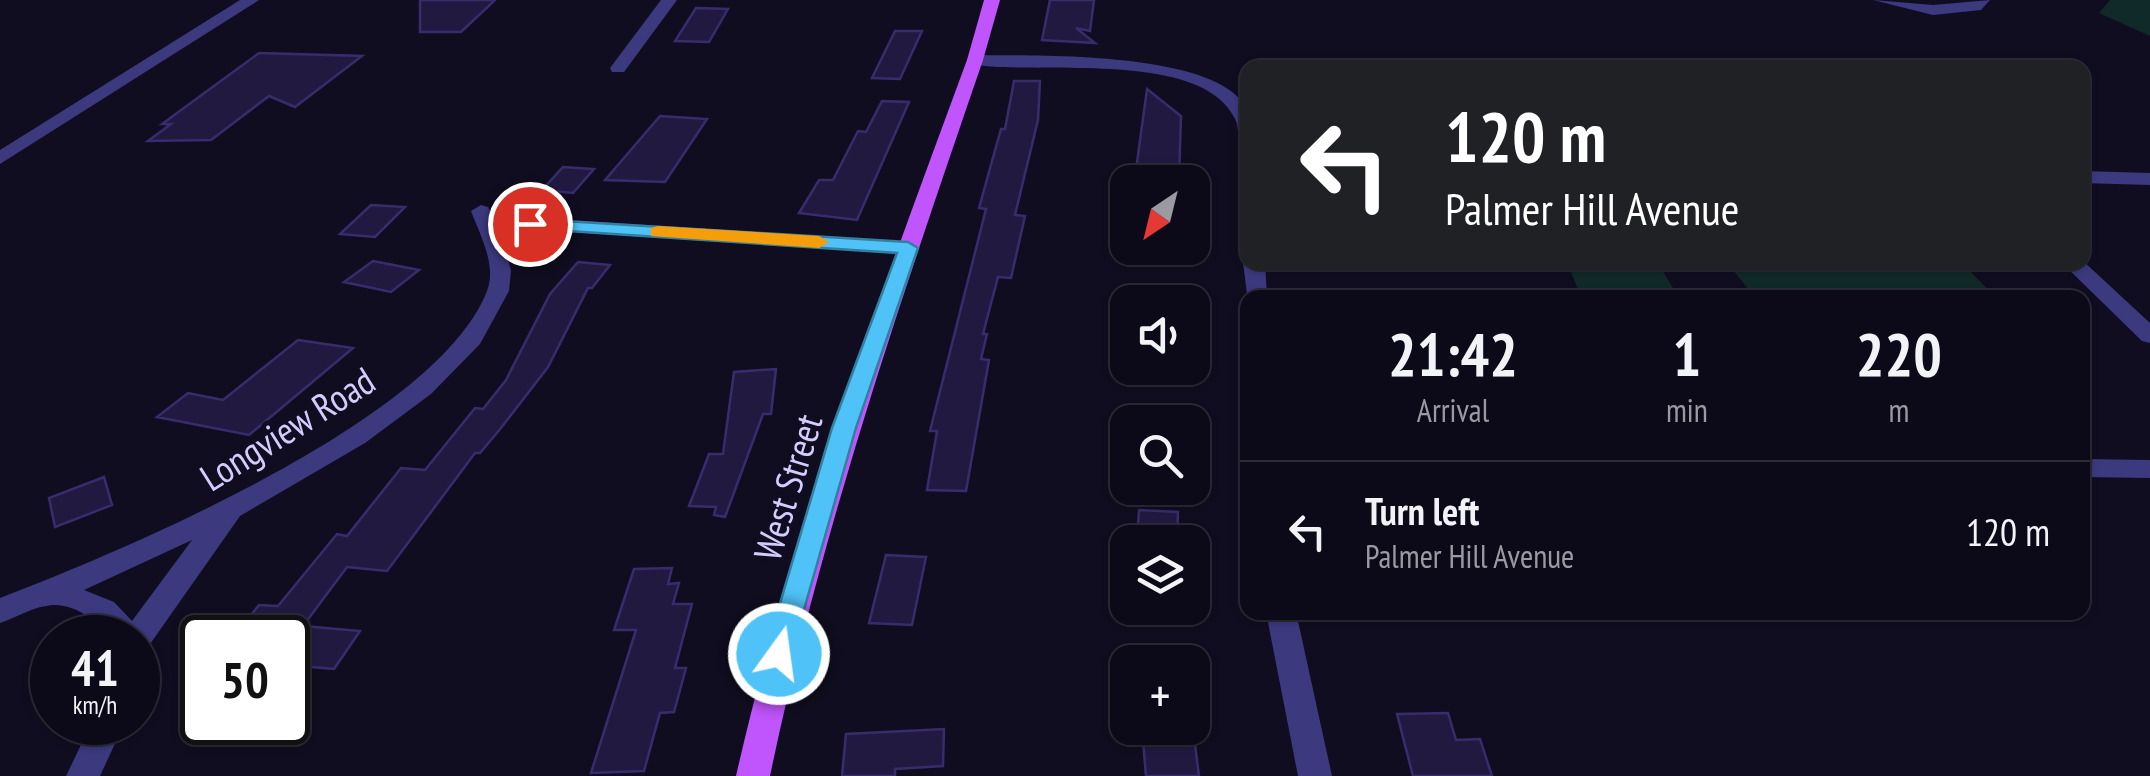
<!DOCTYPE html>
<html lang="en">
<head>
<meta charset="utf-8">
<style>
	body { margin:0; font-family:"PT Sans Narrow",sans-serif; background:#151321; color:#f1f3f6; height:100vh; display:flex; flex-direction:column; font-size:38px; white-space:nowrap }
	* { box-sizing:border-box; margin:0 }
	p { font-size:32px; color:#9a9aa2 }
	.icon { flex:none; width:55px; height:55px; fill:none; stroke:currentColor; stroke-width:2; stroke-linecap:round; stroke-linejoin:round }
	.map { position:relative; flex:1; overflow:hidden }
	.drawer { position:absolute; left:1240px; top:290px; width:850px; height:330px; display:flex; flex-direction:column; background:#0c0a18; border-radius:20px; box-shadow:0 2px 8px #0004,0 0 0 2px #2c2b37 }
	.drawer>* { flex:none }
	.hud { position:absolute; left:1240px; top:60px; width:850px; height:210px; border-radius:20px; box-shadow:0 2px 8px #0004,0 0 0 2px #2c2b37; background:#202124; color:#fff; overflow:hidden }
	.needle { width:65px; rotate:215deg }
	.fabs { position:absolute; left:1110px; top:165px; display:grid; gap:20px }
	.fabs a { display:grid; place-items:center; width:100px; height:100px; border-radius:20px; background:#0c0a18; box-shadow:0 2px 8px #0004,0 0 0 2px #2c2b37; font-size:50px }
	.speed { position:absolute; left:30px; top:615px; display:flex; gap:20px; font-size:50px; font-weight:700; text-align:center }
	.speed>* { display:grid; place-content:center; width:130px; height:130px; border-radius:50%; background:#0c0a18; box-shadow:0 2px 8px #0004,0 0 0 2px #2c2b37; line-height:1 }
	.speed small { font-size:25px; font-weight:400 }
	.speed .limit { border:5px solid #111; border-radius:15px; background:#fff; color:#111 }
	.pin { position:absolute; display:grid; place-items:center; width:85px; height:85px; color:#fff; margin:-42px; border:5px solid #fff; border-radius:50%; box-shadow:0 2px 10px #0007 }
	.me { position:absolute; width:110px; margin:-55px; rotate:14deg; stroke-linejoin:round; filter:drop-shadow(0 0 8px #0008) }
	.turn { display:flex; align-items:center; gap:35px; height:210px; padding:0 40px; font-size:45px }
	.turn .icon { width:130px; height:130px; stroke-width:2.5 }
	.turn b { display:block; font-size:70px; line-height:85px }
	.eta { display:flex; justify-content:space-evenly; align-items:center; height:170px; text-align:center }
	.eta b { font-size:60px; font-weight:600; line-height:70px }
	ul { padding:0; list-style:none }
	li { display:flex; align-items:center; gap:30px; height:140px; padding:0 40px; border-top:2px solid #2c2b37 }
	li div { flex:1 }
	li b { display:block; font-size:38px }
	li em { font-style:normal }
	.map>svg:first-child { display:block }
	.green { fill:#102a29 }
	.building { fill:#221941; stroke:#392c6d; stroke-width:2.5 }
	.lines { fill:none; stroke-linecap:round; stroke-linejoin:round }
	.minor { fill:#3c397f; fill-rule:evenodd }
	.major { fill:#c055fd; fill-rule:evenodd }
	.route { fill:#4fc3f7; stroke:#337fa1; stroke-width:2.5 }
	.slow { fill:#f59e0b }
	.labels { text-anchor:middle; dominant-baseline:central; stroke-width:10; stroke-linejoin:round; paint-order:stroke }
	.street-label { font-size:38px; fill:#d3cdfe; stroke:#100d20 }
</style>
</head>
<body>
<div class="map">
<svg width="2150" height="776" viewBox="0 0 2150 776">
	<rect width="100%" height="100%" fill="#100d20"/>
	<path class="green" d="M2110,0H2150V36L2099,13Z
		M1727,263H1957L1965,266L1995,297H1755Z
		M1593,266H1660L1678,297H1581L1571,272Z"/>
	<path class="building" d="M420,0H495L461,32H420Z
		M1050,0H1094L1090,31L1076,28L1095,43L1042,40Z
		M696,8L728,9L709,42L675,41Z
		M895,31H922L900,79L872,78Z
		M259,53L362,56L295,107L269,96L211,140L148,141L171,124H162Z
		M1014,81H1040L1038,120L1015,215L1025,216L1011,278L998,277L983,334H987L981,359L989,360L966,491L927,490L937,431H930L986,209L979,208L1001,129H1005Z
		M1147,89L1181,116L1179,179L1135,177Z
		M882,101L909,102L857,220L799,213L819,180H833L858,131L866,132Z
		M660,116L707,119L665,182L605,180Z
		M563,167L594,169L573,193L542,190Z
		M371,205L405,207L375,237L340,234Z
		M373,261L419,270L391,292L344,282Z
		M578,262L610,265L592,288H588L548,367L501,428L480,453H475L387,571L347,567L303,626L360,631L334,669L288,665V638H233L259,605L278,606L337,534L347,536L401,468L425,470L475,408L483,409L506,380L550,294Z
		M298,340L353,348L249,435L157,417L188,393L223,400Z
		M776,369L771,414H763L725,517L714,515L716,507L689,506L709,454H723L734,372Z
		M104,477L112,505L55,527L49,498Z
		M1139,510L1178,512L1177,542H1137Z
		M886,555L926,557L912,625L869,623Z
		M672,568L668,584L679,583L673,604H692L675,668H686L674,712L660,713L644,771L591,773L636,630H614L634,569Z
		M1448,713L1456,740L1480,739L1492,776H1413L1397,714Z
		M1142,728H1193L1199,776H1146Z
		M944,729L943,766L895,769V776H842L846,734Z"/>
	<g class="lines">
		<path class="minor" d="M240,0H259L0,164V150Z
			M661,0H677L624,72H612L610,68Z
			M1873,0L1933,5L1990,0L1981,10L1933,15Z
			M975,55C1032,56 1217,50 1246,108C1252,120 1248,146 1248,161L1238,155C1238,143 1240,127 1234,117C1198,48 1033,76 969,64V56Z
			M2082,171L2150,173V185L2082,183Z
			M481,205L488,207L496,223L554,219L909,242L920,248L909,254L554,231L501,235L511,270L509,291L480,344L431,394L365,443L240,516L148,647L138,650V638H108C97,618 69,601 46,606C31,608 15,618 0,623V598C125,550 437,420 487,291C497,265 480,235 471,211ZM192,540L132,621L114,602L84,590Z
			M1248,257V262H1265L1267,298H1248V302L1243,262Z
			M2082,260L2150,323V343L2142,341L2061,262Z
			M2082,459L2150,460V478L2082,477Z
			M1266,612H1296L1332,776H1298Z
			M92,722H125L100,776H66Z"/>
		<path class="major" d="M984,0H1000L983,60C902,296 821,531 770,776H736C792,530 880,296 967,60Z"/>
	</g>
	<path class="route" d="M530,219L908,242L918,248L856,428L789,662L779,665L769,662L765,654L832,428L897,253L524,228V220Z"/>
	<path class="slow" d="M658,226L819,236L829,242L819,248L651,236V228Z"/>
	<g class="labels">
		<g class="street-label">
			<text transform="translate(287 428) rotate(-32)">Longview Road</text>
			<text transform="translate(787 487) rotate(-73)">West Street</text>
		</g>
	</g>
</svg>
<div class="fabs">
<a><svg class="needle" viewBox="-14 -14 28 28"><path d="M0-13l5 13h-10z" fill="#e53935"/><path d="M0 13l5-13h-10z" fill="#9a9aa2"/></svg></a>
<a><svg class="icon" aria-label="sound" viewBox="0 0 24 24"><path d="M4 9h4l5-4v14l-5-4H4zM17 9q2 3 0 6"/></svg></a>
<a><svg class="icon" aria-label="search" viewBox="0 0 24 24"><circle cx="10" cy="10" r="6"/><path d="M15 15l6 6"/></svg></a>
<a><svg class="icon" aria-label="layers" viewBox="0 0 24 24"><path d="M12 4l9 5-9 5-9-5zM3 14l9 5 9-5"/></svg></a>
<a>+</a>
</div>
<div class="speed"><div>41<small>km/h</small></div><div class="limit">50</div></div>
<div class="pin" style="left:530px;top:224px;background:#d93025"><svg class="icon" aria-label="arrive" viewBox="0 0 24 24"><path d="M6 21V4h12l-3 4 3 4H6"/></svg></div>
<svg class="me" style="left:779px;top:654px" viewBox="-20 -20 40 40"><circle r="17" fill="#4fc3f7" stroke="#fff" stroke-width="3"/><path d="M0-11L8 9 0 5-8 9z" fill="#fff"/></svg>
<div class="hud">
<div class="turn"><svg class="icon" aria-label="left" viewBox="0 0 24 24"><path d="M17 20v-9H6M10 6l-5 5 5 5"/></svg><div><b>120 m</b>Palmer Hill Avenue</div></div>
</div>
<section class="drawer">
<div class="eta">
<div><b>21:42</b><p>Arrival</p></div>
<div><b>1</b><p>min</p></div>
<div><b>220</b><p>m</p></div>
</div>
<ul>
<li><svg class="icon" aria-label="left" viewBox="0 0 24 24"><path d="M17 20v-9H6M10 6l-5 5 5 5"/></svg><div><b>Turn left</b><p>Palmer Hill Avenue</p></div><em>120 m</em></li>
</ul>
</section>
</div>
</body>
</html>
